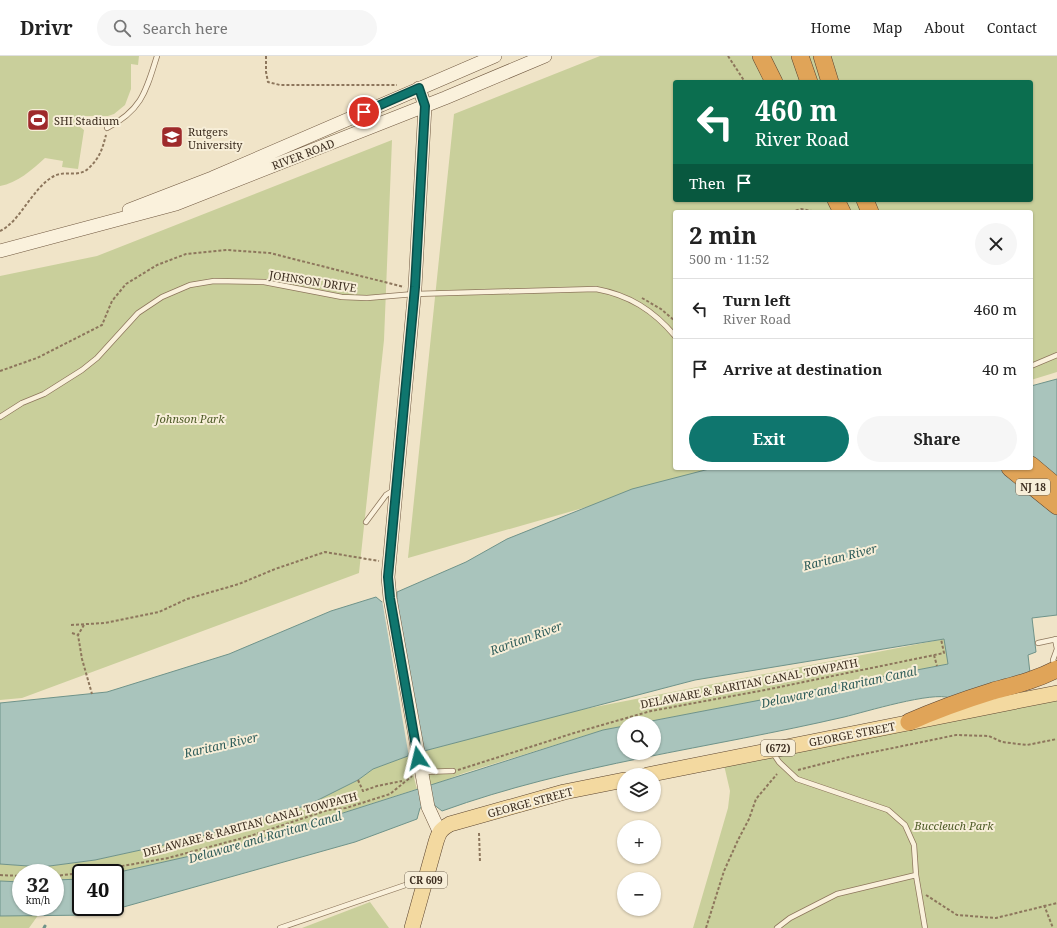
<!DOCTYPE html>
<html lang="en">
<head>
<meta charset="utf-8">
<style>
	body { margin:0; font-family:"Noto Serif",serif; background:#f6f6f6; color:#222; height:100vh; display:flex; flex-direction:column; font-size:15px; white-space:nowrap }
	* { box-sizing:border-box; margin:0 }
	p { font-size:13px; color:#767676 }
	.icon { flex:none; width:22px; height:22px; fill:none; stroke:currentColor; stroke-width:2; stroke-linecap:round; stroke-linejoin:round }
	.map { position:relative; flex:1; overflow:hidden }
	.drawer { position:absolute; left:673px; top:154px; width:360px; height:260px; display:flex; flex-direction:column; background:#fff; border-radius:4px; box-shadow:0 1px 3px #0004 }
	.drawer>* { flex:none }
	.hud { position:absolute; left:673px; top:24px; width:360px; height:122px; border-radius:4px; box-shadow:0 1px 3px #0004; background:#0b6e4f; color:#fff; overflow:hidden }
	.buttons { position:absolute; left:617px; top:660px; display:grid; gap:8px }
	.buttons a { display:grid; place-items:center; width:44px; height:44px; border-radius:50%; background:#fff; box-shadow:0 1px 3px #0004; font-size:20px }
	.speed { position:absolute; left:12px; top:808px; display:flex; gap:8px; font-size:20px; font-weight:700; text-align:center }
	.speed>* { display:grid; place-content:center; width:52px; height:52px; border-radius:50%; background:#fff; box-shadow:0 1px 3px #0004; line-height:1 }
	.speed small { font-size:10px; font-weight:400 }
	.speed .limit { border:2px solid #111; border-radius:6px; background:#fff; color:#111 }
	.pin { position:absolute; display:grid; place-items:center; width:34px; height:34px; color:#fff; margin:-17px; border:2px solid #fff; border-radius:50%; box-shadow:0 1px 4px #0007 }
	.me { position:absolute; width:44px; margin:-22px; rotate:350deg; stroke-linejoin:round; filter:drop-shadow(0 0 3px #0008) }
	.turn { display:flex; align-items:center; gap:14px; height:84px; padding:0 16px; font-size:18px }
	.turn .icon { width:52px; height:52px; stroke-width:2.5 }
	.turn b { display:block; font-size:28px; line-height:34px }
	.then { display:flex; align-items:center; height:38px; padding:0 16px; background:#0003; gap:8px; font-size:15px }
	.round { display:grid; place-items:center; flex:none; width:42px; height:42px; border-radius:21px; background:#f6f6f6 }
	.overview { display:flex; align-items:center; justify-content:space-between; height:68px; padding:0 16px }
	h1 { font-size:24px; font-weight:700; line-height:30px }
	.action { display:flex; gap:8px; margin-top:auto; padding:8px 16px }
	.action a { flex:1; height:46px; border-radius:24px; background:#0f766e; color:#fff; font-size:16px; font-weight:700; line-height:46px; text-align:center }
	.action a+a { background:#f6f6f6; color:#222 }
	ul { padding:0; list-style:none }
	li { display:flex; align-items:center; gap:12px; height:60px; padding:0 16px; border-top:1px solid #e0e0e0 }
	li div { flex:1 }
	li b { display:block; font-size:15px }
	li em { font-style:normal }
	header { display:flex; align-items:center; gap:24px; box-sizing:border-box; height:56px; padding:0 20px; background:#fff; border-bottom:1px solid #e0e0e0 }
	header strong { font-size:19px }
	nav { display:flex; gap:22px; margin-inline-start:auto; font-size:14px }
	.search { width:280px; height:36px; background:#f6f6f6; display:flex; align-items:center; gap:10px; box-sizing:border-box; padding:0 14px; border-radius:22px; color:#767676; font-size:15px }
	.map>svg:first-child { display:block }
	.green { fill:#c9cf9b; fill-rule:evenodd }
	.water { fill:#a9c4bc; stroke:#6f938a }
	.pier { fill:#f0e4c8 }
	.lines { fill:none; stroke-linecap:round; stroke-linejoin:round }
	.stream { stroke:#6f938a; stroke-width:3 }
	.lane-casing { stroke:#8d765c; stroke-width:6 }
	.secondary-casing { stroke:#6f573f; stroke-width:14 }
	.primary-casing { stroke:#5b4430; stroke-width:16 }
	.highway-casing { stroke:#5b4430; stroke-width:18 }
	.path { stroke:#8d765c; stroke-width:2; stroke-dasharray:3 2; stroke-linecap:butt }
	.lane { stroke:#faf1dc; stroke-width:4.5 }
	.secondary { stroke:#faf1dc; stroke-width:13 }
	.primary { stroke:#f3d9a0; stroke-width:15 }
	.highway { stroke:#e0a458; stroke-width:17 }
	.route-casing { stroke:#0a4d48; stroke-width:10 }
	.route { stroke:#0f766e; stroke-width:7 }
	.labels { text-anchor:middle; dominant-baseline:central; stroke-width:4; stroke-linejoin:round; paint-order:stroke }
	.shield { fill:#f7eed8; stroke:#756857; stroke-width:1 }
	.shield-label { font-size:10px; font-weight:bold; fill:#3d2e20 }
	.poi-label { font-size:11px; fill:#3d2e20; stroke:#f7eed8; text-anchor:start }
	.street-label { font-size:11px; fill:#3d2e20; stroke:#f7eed8 }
	.park-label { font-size:11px; font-style:italic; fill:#4d5a26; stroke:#f7eed8 }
	.water-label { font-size:12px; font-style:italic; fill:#2f5d5a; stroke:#f7eed8 }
</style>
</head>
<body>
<header>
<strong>Drivr</strong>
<div class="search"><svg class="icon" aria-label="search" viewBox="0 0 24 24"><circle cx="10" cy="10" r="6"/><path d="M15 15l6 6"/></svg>Search here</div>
<nav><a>Home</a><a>Map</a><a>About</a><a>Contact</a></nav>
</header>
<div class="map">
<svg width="1057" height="872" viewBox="0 0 1057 872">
	<rect width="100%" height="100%" fill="#f0e4c8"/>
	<path class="green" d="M0,0H139L138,9L131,8V33L125,49L114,58L108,60H77L75,67L84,74L78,113L62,111L63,105L45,102C32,114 17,127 0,130Z
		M600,0H1057V316L1031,324V156H675V412H723L408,502L454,58ZM675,26H1031V144H675Z
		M392,84L384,284L359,517L22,642L0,644V220L97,200Z
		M944,583L949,608L641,667H624V670L603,674L464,717L430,730L424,695L569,656Z
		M1057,643V872H693L728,752L730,735L724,709Z
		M408,700L417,733L252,786L115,817H81V823L55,824V817H21V826L0,825V808L42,811L95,804L191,783L308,749L358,724L373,713Z
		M370,846L389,872H302Z
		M39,858L29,872H0V860Z"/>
	<path class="water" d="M1057,323V559L1032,562L1036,596L1028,599L1030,617L950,642C933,635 865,656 844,661C711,692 572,708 442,755L433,748L420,752L417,763L355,786L95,859L0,860V825L21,826V851H55V824L81,823V851H115V817L252,786L603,674L624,670V697H654V667H641L948,608L944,583L695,624L424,695L409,694L408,700L373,713L358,724L308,749L191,783L95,804L42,811L0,808V647L107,636L229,598L331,555L376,541L382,546L397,543V536L466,506L507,483L632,433L713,412H1031V330Z"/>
	<path class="pier" d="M395,541L419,693L410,695L409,701L382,544Z"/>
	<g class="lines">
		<path class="stream" d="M44,872L45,870"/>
		<g class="lane-casing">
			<path id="lane" d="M107,72C142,54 146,35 157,0
				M1031,310L1057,299
				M0,361L22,347L44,338L82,314L97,302L138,257L162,241L190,229L214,225L264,226L342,241L367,242L414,238L596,233C629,239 653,254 675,280
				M366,466L386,439L394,434
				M1055,583L1057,593L1053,604L1056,611
				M1038,587L1057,583
				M773,697L779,706L797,723L888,754L905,769L914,789L916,819L925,872
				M422,716L453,715
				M280,872L423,823
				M777,872L790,862L837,838L916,819"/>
		</g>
		<g class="secondary-casing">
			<path id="secondary" d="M419,32L425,50L415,231L388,521L390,542L428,751L439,775
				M129,154L212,122L495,0
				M0,195L176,148L445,42L545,0"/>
		</g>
		<g class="primary-casing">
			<path id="primary" d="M647,719L1057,637
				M412,872L436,786C439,776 441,773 450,768L564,736L624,724"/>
		</g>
		<g class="highway-casing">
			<path id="highway" d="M761,0L774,26
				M800,0L809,26
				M822,0L830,26
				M836,144L842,156
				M865,144L870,156
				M1031,409L1057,431
				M1010,412L1057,450
				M909,666C936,654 964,644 993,635C1015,629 1036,624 1057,613"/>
		</g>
		<path class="path" d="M266,0V16L268,26L280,29H397
			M728,0L745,26
			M791,156L801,153L817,156
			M0,175C20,166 32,132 54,120C66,114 79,122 89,112C100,101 102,94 106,79
			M642,242L661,253L675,265
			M0,315L37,302L102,269L112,245L126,228L157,209L186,198L227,194L270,197L404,231
			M71,569L105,567L159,556L187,543L239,528L275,513L325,496L379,505
			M84,569L78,579L82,603L92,638
			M72,577L78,579
			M934,599L937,610
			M458,714L574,677L651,655L765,634L944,597L941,583
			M798,714L849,701L956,679L989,680L1002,686L1027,689L1057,683
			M358,724L363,735L377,730L402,725
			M479,777L480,806
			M82,817L168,802L250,780L328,754L346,752L390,738L412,720
			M0,819L21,820
			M55,820L81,817
			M926,839L957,859L996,862L1057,847
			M1044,849L1053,872
			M706,872L724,815L738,784L749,763L756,743L777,718"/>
		<use href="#lane" class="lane"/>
		<use href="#secondary" class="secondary"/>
		<use href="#primary" class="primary"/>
		<use href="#highway" class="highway"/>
	</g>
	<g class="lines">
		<g class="route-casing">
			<path id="route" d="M364,56L419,32L425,50L415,231L388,521L390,542L418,702"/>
		</g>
		<use href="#route" class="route"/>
	</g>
	<defs>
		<g id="stadium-square" transform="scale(1.15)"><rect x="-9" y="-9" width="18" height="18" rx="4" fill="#9e2a2b" stroke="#f7eed8"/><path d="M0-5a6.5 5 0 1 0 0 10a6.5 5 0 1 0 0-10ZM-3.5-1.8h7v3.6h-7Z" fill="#fff"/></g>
		<g id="university-square" transform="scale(1.15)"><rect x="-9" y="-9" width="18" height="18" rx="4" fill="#9e2a2b" stroke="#f7eed8"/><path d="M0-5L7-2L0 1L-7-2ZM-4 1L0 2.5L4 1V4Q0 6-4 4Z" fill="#fff"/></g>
	</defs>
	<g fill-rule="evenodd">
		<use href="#stadium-square" x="38" y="64"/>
		<use href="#university-square" x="172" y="81"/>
	</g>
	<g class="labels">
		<g class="shield">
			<rect x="1016" y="423" width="34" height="16" rx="3"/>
			<rect x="761" y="684" width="34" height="16" rx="3"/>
			<rect x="405" y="816" width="42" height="16" rx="3"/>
		</g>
		<g class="shield-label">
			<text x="1033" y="431">NJ 18</text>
			<text x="778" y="692">(672)</text>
			<text x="426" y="824">CR 609</text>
		</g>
		<g class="poi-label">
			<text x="54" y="64">SHI Stadium</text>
			<text x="188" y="75">Rutgers<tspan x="188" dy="13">University</tspan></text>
		</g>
		<g class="street-label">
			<text transform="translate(303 98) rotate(-21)">RIVER ROAD</text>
			<text transform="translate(313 225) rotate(9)">JOHNSON DRIVE</text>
			<text transform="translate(749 627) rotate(-11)">DELAWARE &amp; RARITAN CANAL TOWPATH</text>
			<text transform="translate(852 678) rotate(-11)">GEORGE STREET</text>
			<text transform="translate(530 746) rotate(-15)">GEORGE STREET</text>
			<text transform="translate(250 768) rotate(-15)">DELAWARE &amp; RARITAN CANAL TOWPATH</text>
		</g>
		<g class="park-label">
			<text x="190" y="362">Johnson Park</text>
			<text x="954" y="769">Buccleuch Park</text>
		</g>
		<g class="water-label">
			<text transform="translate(840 501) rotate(-14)">Raritan River</text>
			<text transform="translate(526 582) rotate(-20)">Raritan River</text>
			<text transform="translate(839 631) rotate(-12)">Delaware and Raritan Canal</text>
			<text transform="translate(221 689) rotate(-13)">Raritan River</text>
			<text transform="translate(265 781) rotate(-16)">Delaware and Raritan Canal</text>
		</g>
	</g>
</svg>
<div class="buttons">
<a><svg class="icon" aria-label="search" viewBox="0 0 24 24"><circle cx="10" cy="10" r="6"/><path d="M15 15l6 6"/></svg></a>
<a><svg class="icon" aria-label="layers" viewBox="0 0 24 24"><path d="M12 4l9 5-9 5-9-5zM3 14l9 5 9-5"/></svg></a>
<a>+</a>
<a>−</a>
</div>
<div class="speed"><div>32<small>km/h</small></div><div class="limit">40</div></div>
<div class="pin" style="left:364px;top:56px;background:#d93025"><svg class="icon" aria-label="arrive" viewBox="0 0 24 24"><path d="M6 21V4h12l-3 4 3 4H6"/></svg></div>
<svg class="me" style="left:418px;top:702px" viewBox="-20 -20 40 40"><path d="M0-17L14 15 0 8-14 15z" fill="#0f766e" stroke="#fff" stroke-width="4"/></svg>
<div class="hud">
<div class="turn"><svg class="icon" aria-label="left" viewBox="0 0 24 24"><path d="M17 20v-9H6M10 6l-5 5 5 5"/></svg><div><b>460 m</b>River Road</div></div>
<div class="then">Then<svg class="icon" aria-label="arrive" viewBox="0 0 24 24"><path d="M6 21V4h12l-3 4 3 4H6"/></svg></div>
</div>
<section class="drawer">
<div class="overview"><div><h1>2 min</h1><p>500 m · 11:52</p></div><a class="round"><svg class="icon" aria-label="close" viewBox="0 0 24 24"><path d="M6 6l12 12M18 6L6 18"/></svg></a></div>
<ul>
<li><svg class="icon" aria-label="left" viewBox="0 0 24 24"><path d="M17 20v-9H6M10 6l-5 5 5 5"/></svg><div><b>Turn left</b><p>River Road</p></div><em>460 m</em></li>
<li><svg class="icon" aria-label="arrive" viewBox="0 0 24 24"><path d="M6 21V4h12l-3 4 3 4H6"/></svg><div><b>Arrive at destination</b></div><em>40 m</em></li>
</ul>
<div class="action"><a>Exit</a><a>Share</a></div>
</section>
</div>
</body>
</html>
